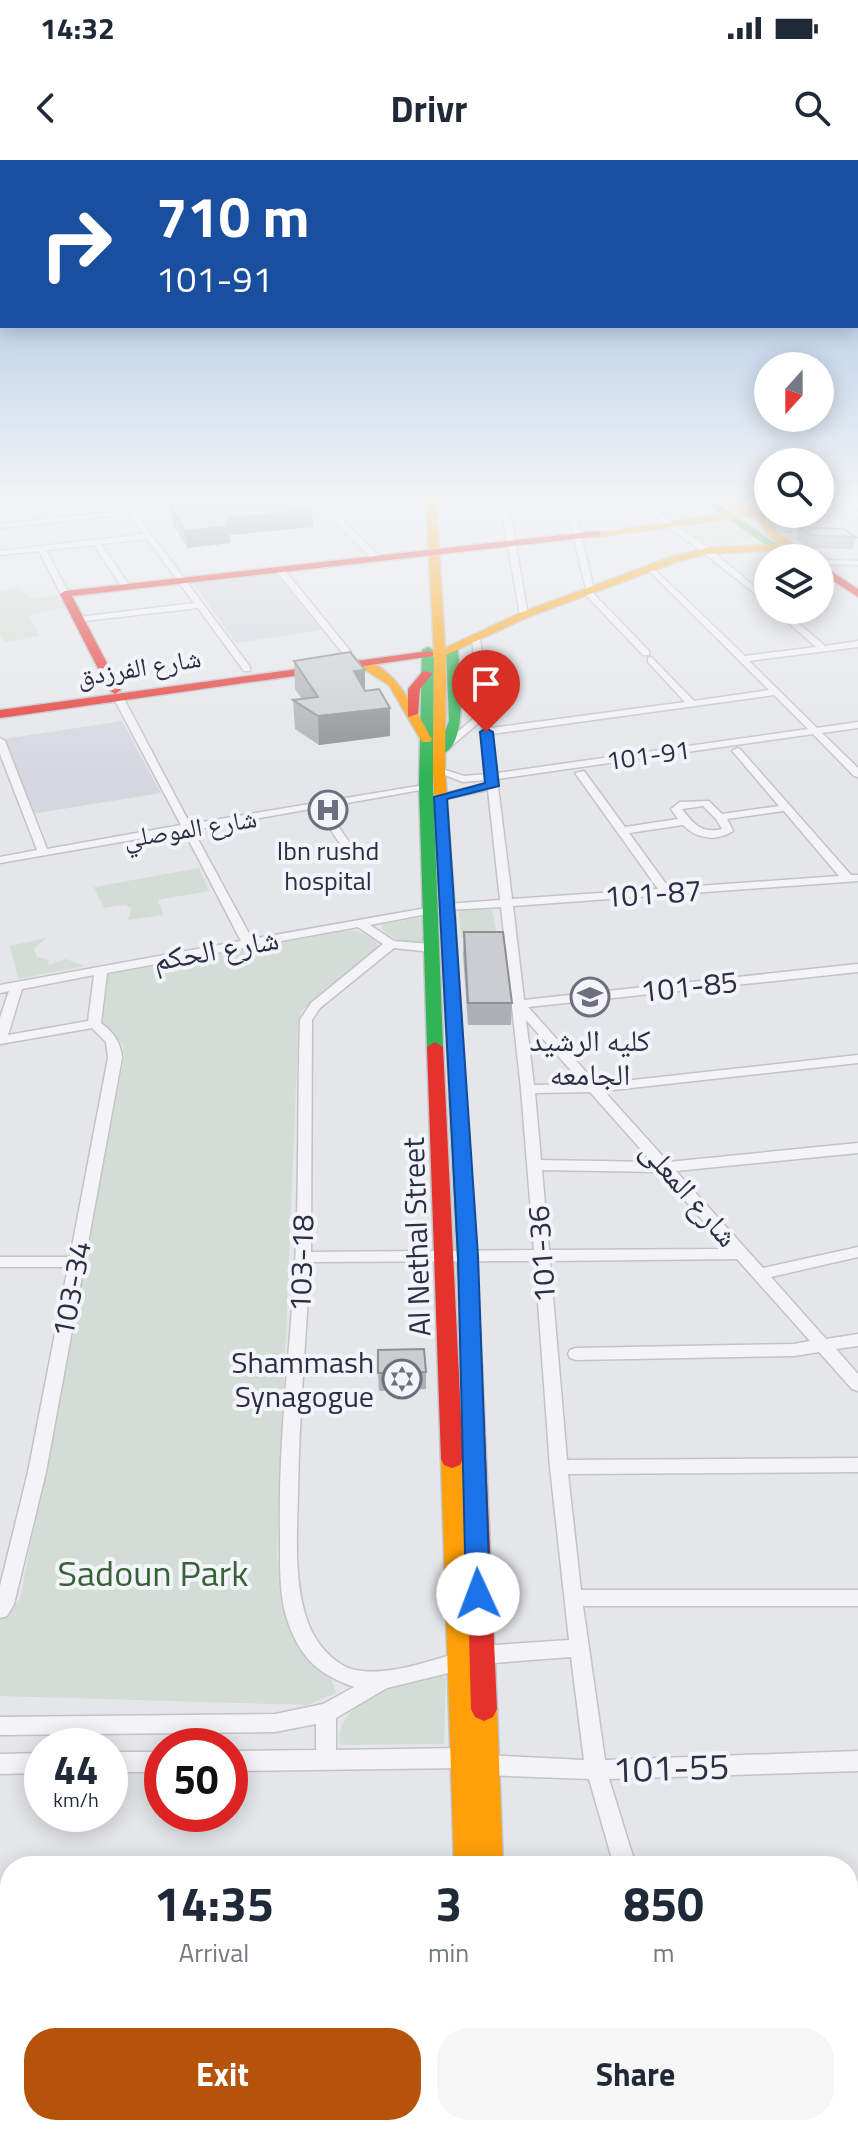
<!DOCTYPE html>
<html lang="en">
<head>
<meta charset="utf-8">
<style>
	body { margin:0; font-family:"Titillium Web","Noto Naskh Arabic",sans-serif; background:#f6f6f7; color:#1f2937; height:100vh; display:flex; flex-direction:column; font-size:30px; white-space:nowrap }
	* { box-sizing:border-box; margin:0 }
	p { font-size:26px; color:#747a83 }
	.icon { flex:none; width:44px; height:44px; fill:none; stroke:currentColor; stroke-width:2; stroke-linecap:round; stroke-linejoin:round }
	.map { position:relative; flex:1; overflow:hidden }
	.drawer { position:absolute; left:0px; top:1696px; width:858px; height:280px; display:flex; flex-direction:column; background:#fff; border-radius:32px 32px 0 0; box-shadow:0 4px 20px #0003 }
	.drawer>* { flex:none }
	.hud { position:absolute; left:0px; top:0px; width:858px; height:168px; box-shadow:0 4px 20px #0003; background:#1a4fa0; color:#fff; overflow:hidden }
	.needle { width:52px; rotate:201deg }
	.fabs { position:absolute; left:754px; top:192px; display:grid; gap:16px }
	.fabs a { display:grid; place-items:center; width:80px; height:80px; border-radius:50%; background:#fff; box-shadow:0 4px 20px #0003; font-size:40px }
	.speed { position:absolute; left:24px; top:1568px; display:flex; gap:16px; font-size:40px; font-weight:700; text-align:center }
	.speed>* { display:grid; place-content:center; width:104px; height:104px; border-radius:50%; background:#fff; box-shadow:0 4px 20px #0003; line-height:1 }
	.speed small { font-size:20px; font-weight:400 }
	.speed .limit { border:12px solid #d22; background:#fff; color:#111 }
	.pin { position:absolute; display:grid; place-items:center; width:68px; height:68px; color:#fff; margin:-82px -34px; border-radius:50% 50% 50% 0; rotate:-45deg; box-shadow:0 0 8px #0007 }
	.pin .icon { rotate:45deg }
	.me { position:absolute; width:88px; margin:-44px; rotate:358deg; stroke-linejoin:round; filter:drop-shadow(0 0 6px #0008) }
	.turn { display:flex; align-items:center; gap:28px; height:168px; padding:0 24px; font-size:36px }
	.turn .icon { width:104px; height:104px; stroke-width:2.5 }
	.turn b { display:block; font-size:56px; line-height:68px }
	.eta { display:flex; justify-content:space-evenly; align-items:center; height:136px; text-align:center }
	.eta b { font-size:48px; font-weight:700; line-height:56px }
	.cta { display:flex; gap:16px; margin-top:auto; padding:16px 24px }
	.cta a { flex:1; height:92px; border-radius:32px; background:#b45309; color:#fff; font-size:32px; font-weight:700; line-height:92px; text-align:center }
	.cta a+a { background:#f6f6f7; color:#1f2937 }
	.status { display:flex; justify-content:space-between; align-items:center; height:56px; padding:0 40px; background:#fff; direction:ltr }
	.status svg { height:22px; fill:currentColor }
	header { display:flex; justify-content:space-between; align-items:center; height:104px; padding:0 24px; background:#fff; font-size:36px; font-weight:700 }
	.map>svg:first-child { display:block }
	.built { fill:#d5d7df }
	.green { fill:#d3ddd5 }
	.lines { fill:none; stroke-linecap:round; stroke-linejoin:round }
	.street-casing { stroke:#c2c3c7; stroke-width:3 }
	.fast-casing { stroke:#c2c3c7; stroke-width:3 }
	.slow-casing { stroke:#c2c3c7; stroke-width:3 }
	.jam-casing { stroke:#c2c3c7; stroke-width:3 }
	.street { fill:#f4f4f6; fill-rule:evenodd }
	.fast { fill:#30b455; fill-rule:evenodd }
	.slow { fill:#ff9f0a; fill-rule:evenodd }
	.jam { fill:#e5322d; fill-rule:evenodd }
	.wall { fill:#afb0b5 }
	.shaded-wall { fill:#8f9093 }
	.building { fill:#cccdd2; stroke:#8f9093; stroke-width:2 }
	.route { fill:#1a73e8; stroke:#114b97; stroke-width:2 }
	.labels { text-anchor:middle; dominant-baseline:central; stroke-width:8; stroke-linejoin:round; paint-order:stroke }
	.far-street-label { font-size:26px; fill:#2a2f45; stroke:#f3f4f9 }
	.far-poi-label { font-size:26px; fill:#2a2f45; stroke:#f3f4f9 }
	.street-label { font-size:30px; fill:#2a2f45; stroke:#f3f4f9 }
	.poi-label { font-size:30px; fill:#2a2f45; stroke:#f3f4f9 }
	.near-park-label { font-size:36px; fill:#376136; stroke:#f3f4f9 }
	.near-street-label { font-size:36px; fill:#2a2f45; stroke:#f3f4f9 }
</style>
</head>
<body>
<div class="status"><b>14:32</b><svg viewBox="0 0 49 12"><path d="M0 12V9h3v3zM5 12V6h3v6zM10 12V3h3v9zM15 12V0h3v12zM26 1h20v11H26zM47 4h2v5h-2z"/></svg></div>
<header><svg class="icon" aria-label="back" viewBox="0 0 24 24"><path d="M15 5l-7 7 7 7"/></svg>Drivr<svg class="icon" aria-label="search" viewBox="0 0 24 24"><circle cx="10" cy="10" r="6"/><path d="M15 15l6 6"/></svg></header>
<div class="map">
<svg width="858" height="1976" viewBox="0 0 858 1976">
	<rect width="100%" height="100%" fill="#e5e6e9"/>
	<path class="built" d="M275,413L321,470L236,483L192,422Z
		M122,561L161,633L32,654L4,579Z"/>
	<path class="green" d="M726,363L753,377C732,391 706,386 687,372L689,368Z
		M20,427L31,439L57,435L66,447L28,456L40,476L5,482L0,476V431Z
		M199,708L209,731L158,740L163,755L128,760L132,748L124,745L104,748L94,727Z
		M467,748L492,750L497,775L471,780L461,777L459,752Z
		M419,758L424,759L426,785L395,779L381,769L383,764Z
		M345,771H357L375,779L378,786L301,852L298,875L277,1396L281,1433L292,1474L329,1511L336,1533L307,1545L0,1536V1458L20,1439L124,898L123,885L103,863L105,815Z
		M46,778L34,789L37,797L49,800L48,805L66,799L85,806L18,819L10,786Z
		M439,1513L446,1519L444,1584L340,1585C332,1539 407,1524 439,1513Z"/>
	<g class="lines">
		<g class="street-casing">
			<path id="street" d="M0,340H27L0,344Z
				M314,340H322L380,397V401H374Z
				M500,340H508L528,455L524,458L520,455Z
				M565,340H573L594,430L592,432L649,491V495H643L582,431L586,429Z
				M632,340H641L710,389L768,438V444L704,393Z
				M186,344L190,346L189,348L136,354L250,507V511H244L198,448L76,462L75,460L79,457L194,443L147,379L101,384L130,427L126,429H123L94,385L46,390L69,434L65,436L61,434L39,391L0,395V391L144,374L129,354L0,368V364Z
				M820,350L858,352V356L820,354Z
				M773,372L814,374L818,376L814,378L770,376V372Z
				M820,400L858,401V405L820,404Z
				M651,406L745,496L816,487L774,450H783L825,486L858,481V487L749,501L817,568L858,562V568L822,573L858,608V617L854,616L813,574L497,619L512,739L658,729L575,613L584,611L625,667L678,659L671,649L680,642L709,641L722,654L779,646L734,593L732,591L737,588L740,589L851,715H858V721L513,746L524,840L858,804V812L528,847L597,924L858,895V903L604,931L668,1002L858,983V993L676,1011L763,1108L858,1087V1097L771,1117L826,1179L858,1174V1186L836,1189L858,1214V1231L852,1229L819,1192L794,1196L576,1200L570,1198L568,1194L570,1190L576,1188L794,1184L810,1181L737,1099L550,1101L567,1300L858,1298V1312L568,1314L581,1430H858V1446H583L605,1600L858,1591V1611L609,1619L636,1706H614L589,1619L485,1615L478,1612L475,1605L478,1598L485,1595L584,1600L571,1497L480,1504L473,1501L470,1495L473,1489L480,1486L569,1480L550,1307L535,1101L310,1102C306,1179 299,1256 298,1333C297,1372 294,1416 305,1454C311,1475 324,1495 344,1506C375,1521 426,1502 457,1493L464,1496L467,1502L464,1508L457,1511L387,1528L336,1558V1590L462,1588L469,1591L472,1598L469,1605L462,1608L230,1611V1591L316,1590V1564L275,1572L0,1575V1557L275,1554L323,1544L354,1527C315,1513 298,1495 286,1456C279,1431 280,1402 280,1377C278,1292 288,1207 294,1122C300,1035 297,947 300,860L311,843L383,784L358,767L107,813L101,863C113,872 121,882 122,898L46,1312L14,1444L7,1456L0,1458V1426L28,1312L68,1107H0V1097H70L108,898L106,882L92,868L0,884V858L9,831L0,833V825L241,781L184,671L0,703V697L37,690L0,594V578L5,581L47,689L181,665L113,537L118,534L123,537L190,664L430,624L431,626L426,629L325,647L360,698L355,701L351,700L316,648L193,670L252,779L432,747L438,750L432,753L370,765L394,781L431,784L437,788L431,792L394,788L320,848L312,860L311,1092L534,1090L521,929L501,747L447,750L441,747L447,744L500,740L488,630L440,640L435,637L436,635L488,624L487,620L463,622L434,611L439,608L464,616L487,614L481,561L449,588L441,586L480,553L472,479L476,476L480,479L491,568L685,542L648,502V498L651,497L694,541L769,530L648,410L647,408ZM774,535L808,569L497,613L492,574ZM703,646L716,659L722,669C702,674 693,664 682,649ZM784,651L839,716L669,728L629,673L683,665C697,679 716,682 733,671L727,659ZM94,815L88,861L8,875L22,829ZM526,860L583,924L534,925ZM590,932L652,1002L541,1000L535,933ZM542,1010L660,1012L728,1089L549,1090Z
				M277,408H283L351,492V496H345L277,412Z
				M110,1592H162V1612H110Z
				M42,1593V1613L0,1614V1594Z
				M848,1777H858V1799H848Z
				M10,1789V1811L0,1812V1790Z
				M695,1966H719L723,1976H699Z"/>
		</g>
		<g class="fast-casing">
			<path id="fast" d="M701,340H712L782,388L773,390Z
				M428,487L434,490L433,626L443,887L435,892L427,887L419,626L422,490Z
				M452,487L458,490C459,514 469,581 444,593L438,589L449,561L446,490Z
				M447,735L454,739L482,1207L479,1213L472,1215L465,1213L462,1207L440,739Z
				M485,1966H517V1976H485Z"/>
		</g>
		<g class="slow-casing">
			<path id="slow" d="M426,340H436L445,488L520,453L671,397L707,388L775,384L780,387L775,390L707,394L679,401L528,457L446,495L445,611L454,739L447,743L440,739L433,611L434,497L423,494L434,490Z
				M718,340C737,340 750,351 768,348V354H765L777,372L811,398C797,398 779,387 769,376C762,367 764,361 752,356L597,377L592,374L742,352Z
				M356,500C391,497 417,553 432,579L430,582H422L389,525L356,504Z
				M452,1290L460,1293L463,1299L474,1542L484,1537L493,1541L497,1549L503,1706H454L441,1299L444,1293Z
				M456,1966H488V1976H456Z"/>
		</g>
		<g class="jam-casing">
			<path id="jam" d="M597,371L600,372V376L72,436L121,530L115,534L109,530L60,434L65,431Z
				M820,404L858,429V437L820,412Z
				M429,491L433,492V496L0,558V550Z
				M423,511L433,513L420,529L418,554L408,557V529Z
				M435,882L443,887L463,1299L460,1305L452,1308L444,1305L441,1299L427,887Z
				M472,1199L479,1201L482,1207L497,1549L493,1557L484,1561L475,1557L471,1549L462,1207L465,1201Z"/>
		</g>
		<use href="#street" class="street"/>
		<use href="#fast" class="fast"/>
		<use href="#slow" class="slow"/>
		<use href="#jam" class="jam"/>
	</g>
	<path class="wall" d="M170,347L312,350L313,367L230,375V383L187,388L172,363Z
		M799,367L856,377L853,389L809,388L797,380Z
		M294,501L365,510V531L390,548V576L319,585L295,569L293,540L302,539L295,529Z
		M464,772L512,843L511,865H468L463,794Z
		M426,1212V1229L379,1231L378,1213Z"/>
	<path class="shaded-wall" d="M312,350L313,367L230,375V383L187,388L185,371L227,358Z
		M365,510V538L354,511Z
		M390,548V576L319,585L318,556Z"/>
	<path class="building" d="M233,340H304L312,350L227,358L229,361L226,362L229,366L185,371L170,347Z
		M799,367L844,369L856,377L811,375Z
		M350,492L365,510L354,511L365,531L379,529L390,548L318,556L293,540L318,537L294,501Z
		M464,772H503L512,843H468Z
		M424,1189L426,1212L378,1213V1190Z"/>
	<linearGradient id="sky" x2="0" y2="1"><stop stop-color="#93b8e0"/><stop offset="0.55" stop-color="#f3f4f5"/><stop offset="1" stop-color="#f3f4f5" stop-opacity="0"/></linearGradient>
	<rect width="858" height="617" fill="url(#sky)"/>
	<path class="route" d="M486,568L493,572L499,626L447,639L478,1096L490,1434L487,1441L478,1444L470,1441L466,1434L458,1096L434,637L485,623L480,572Z"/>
	<defs>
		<g id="hospital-ring" transform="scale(2)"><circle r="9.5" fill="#f3f4f9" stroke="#6b6f7e" stroke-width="1.5"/><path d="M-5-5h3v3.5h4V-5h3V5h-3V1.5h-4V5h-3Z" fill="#6b6f7e"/></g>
		<g id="university-ring" transform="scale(2)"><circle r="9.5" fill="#f3f4f9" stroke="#6b6f7e" stroke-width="1.5"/><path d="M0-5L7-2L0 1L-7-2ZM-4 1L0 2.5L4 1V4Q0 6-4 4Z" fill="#6b6f7e"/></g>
		<g id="synagogue-ring" transform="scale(2)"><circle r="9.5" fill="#f3f4f9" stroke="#6b6f7e" stroke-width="1.5"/><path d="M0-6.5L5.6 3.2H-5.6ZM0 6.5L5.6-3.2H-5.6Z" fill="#6b6f7e"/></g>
	</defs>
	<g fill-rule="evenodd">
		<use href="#hospital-ring" x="328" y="650"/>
		<use href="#university-ring" x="590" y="837"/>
		<use href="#synagogue-ring" x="402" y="1219"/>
	</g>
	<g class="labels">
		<g class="far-street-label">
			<text transform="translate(139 507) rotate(-9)">شارع الفرزدق</text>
			<text transform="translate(648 595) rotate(-8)">101-91</text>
			<text transform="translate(190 668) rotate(-9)">شارع الموصلي</text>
		</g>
		<g class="far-poi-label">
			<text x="328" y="690">Ibn rushd<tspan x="328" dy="30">hospital</tspan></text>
		</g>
		<g class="street-label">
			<text transform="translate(653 733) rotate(-4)">101-87</text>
			<text transform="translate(216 789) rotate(-10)">شارع الحكم</text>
			<text transform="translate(689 826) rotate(-6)">101-85</text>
			<text transform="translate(690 1033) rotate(49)">شارع المعلى</text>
			<text transform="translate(416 1077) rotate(-92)">Al Nethal Street</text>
			<text transform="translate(541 1094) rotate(-94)">101-36</text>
			<text transform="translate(301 1103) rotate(-88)">103-18</text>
			<text transform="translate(71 1129) rotate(-79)">103-34</text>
		</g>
		<g class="poi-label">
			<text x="590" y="880">كليه الرشيد<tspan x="590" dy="34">الجامعه</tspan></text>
			<text x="374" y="1202" text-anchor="end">Shammash<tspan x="374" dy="34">Synagogue</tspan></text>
		</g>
		<g class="near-park-label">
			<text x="153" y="1412">Sadoun Park</text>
		</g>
		<g class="near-street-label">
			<text transform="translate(671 1607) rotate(-2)">101-55</text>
		</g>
	</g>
</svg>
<div class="fabs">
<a><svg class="needle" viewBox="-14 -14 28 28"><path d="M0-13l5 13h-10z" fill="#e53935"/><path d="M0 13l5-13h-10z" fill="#747a83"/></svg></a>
<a><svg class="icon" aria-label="search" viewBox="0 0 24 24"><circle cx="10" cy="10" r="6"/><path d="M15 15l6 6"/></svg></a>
<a><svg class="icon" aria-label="layers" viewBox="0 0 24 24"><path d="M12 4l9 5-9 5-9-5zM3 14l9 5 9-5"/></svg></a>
</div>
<div class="speed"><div>44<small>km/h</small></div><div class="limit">50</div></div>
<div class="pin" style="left:486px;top:572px;background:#d93025"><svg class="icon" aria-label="arrive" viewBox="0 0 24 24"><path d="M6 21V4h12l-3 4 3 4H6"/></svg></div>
<svg class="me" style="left:478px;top:1434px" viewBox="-20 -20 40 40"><circle r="19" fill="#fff"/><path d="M0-13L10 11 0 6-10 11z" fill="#1a73e8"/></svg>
<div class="hud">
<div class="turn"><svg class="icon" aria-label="right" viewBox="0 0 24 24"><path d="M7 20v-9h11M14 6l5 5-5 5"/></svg><div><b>710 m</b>101-91</div></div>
</div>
<section class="drawer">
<div class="eta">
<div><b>14:35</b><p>Arrival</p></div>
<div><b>3</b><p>min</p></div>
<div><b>850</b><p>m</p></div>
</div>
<div class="cta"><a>Exit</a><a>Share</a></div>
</section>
</div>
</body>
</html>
